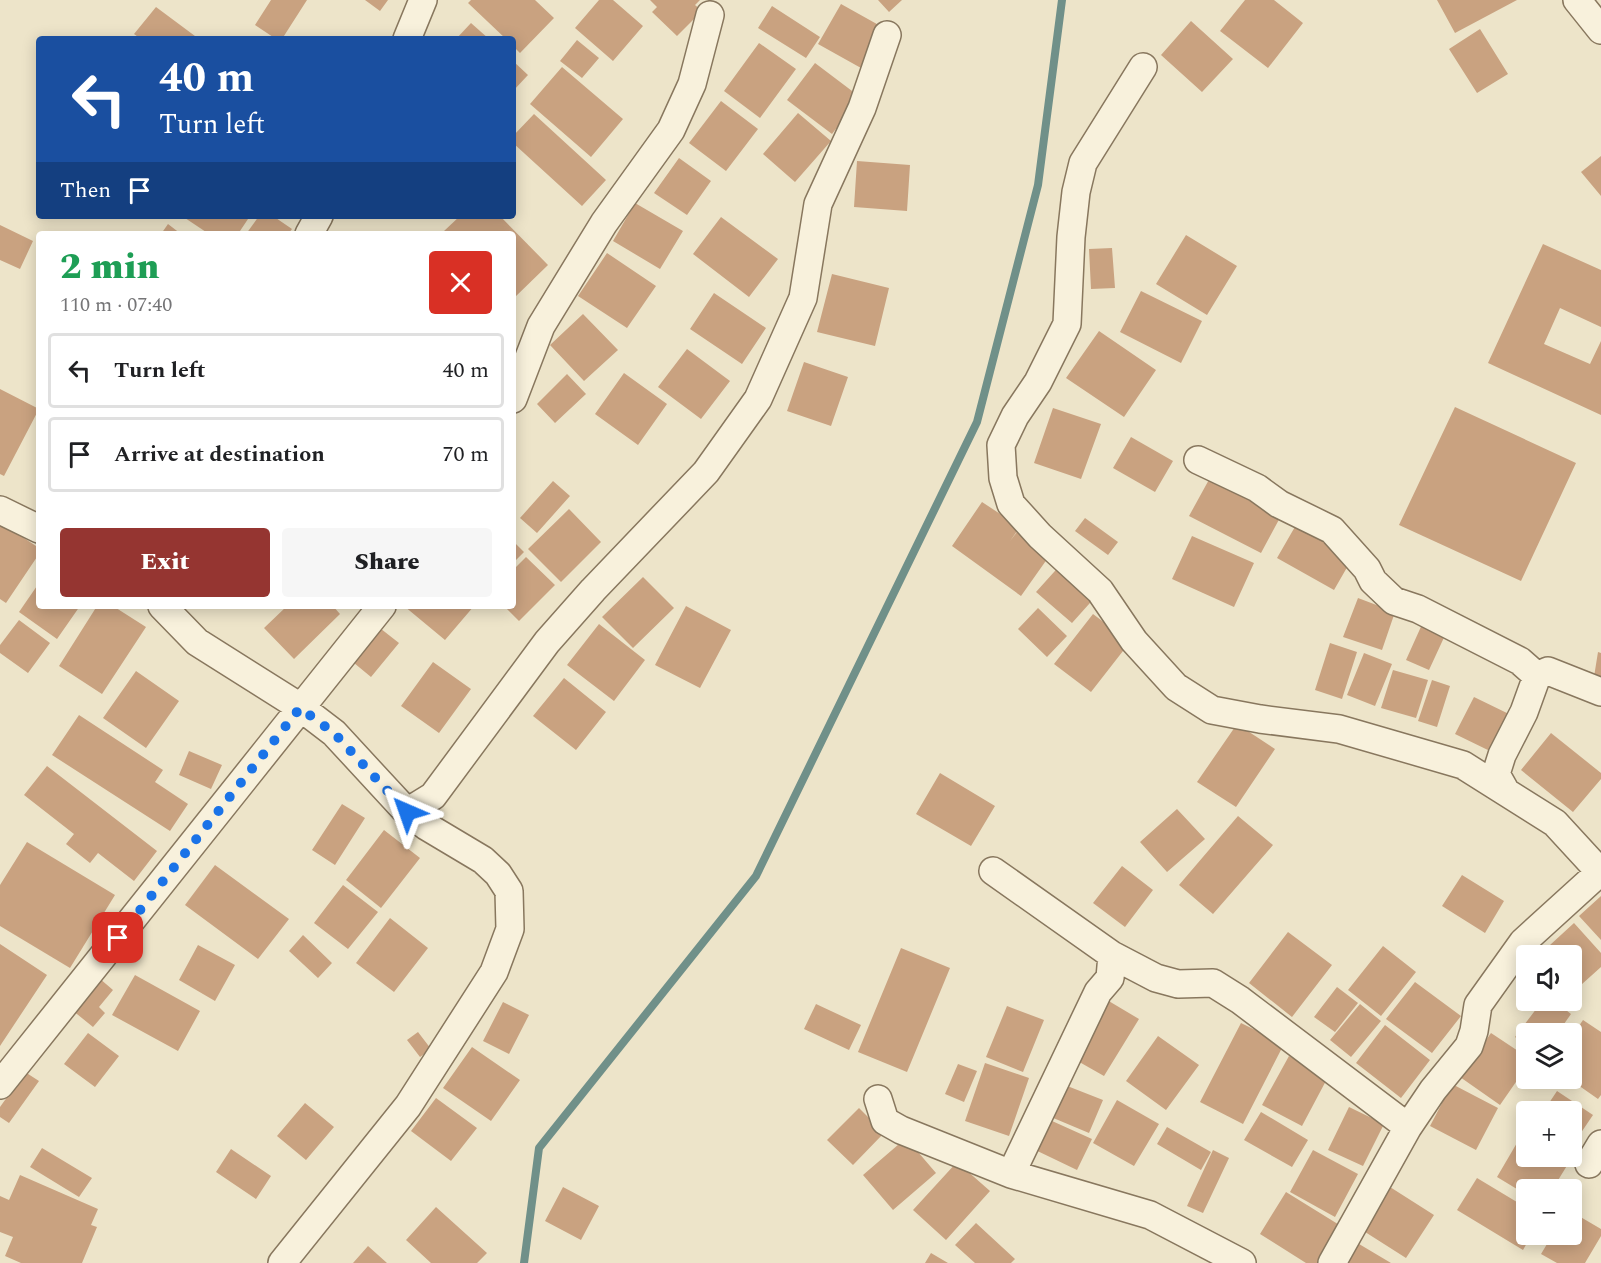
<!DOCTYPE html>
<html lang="en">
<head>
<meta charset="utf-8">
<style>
	body { margin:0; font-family:Spectral,serif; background:#f6f6f6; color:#202124; height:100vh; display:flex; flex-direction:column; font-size:22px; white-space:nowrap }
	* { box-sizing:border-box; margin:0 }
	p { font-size:20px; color:#757577 }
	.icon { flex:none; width:33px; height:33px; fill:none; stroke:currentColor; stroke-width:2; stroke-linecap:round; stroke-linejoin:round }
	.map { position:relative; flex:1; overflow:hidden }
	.sheet { position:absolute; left:36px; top:231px; width:480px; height:378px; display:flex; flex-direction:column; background:#fff; border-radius:6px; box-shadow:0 3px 15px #0003 }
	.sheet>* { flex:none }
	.banner { position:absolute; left:36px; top:36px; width:480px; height:183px; border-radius:6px; box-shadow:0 3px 15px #0003; background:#1a4fa0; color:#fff; overflow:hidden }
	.controls { position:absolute; left:1516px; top:945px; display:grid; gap:12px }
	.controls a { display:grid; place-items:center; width:66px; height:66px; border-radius:6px; background:#fff; box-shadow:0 3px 15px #0003; font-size:30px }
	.pin { position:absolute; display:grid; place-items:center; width:51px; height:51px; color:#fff; margin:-26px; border-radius:12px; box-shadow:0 3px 9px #0006 }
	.me { position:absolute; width:66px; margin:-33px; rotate:317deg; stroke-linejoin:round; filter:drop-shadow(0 0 4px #0008) }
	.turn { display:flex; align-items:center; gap:21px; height:126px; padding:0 24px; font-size:27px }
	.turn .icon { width:78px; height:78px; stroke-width:2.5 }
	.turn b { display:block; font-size:42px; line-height:51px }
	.then { display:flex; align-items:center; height:57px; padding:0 24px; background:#0003; gap:12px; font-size:22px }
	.round { display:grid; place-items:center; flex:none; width:63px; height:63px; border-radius:6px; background:#f6f6f6 }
	.overview { display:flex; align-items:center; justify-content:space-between; height:102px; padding:0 24px }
	h1 { font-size:36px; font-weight:800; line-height:45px; color:#1e9e55 }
	.primary-button { display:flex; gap:12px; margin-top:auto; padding:12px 24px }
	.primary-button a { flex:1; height:69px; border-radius:6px; background:#953531; color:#fff; font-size:24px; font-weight:800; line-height:69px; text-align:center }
	.primary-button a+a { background:#f6f6f6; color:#202124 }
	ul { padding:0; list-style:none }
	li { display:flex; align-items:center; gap:18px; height:75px; margin:0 12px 9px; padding:0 12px; border:3px solid #e0e0e0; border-radius:6px }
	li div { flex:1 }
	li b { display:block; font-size:22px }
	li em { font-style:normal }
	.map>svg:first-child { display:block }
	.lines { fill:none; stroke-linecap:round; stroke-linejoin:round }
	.stream { stroke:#709089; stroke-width:8 }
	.building { fill:#c9a280 }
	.minor-casing { stroke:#88775e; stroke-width:30 }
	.minor { stroke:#f8f1dc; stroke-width:27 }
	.route { stroke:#1a73e8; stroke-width:10; stroke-dasharray:0 18 }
</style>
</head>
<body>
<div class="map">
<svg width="1601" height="1263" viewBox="0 0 1601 1263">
	<rect width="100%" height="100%" fill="#ede4c9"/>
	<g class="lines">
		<path class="stream" d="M524,1263L539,1148L756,876L977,422L1038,185L1062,0"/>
	</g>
	<path class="building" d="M271,0H307L282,39H276L255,25Z
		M365,0H388L380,11Z
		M471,0H535L554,18L520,53L513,46V39H506L468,3Z
		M599,0H613L643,26L613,61L575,28Z
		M650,0H700L695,5L702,11L677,36L652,12L657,7Z
		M878,0H902L889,12Z
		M1245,0H1274L1303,23L1268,68L1220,31Z
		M1437,0H1517L1455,33Z
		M841,4L884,28L861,68L818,44Z
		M772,6L820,37L806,58L758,28Z
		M156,7L199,39H141L134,34Z
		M1191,21L1233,59L1202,92L1161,55Z
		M471,23L489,39H456Z
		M1480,29L1508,74L1477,93L1449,49Z
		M577,40L599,58L582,78L560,61Z
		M759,43L796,69L760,118L724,91Z
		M513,61L528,75L513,91Z
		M815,63L860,97L832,134L787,100Z
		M562,67L623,119L591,157L530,104Z
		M721,101L758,129L726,171L689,143Z
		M798,113L831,141L795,182L763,154Z
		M534,114L606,180L582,206L513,143V136Z
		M1601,156V196L1581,172Z
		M679,158L711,181L687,215L654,193Z
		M857,161L910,165L907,211L854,207Z
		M635,203L683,231L660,269L613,241Z
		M182,216H250L238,234H209Z
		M259,216H273L292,229L288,234H246Z
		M460,216H500L548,265L513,299V234H447L444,231Z
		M721,217L778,259L749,297L693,254Z
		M168,224L181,234H161Z
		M0,225L33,241L20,269L0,260Z
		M1186,235L1237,266L1207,315L1156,284Z
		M1543,244L1601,270V327L1560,308L1544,344L1590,364L1601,341V415L1488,363Z
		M1112,248L1115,288L1091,289L1089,249Z
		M607,253L656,286L627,328L578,296Z
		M832,274L889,288L875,346L817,332Z
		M1141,291L1202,321L1181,363L1120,332Z
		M714,293L766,328L742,364L690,329Z
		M583,314L618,350L584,381L550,345Z
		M1099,331L1156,370L1124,417L1066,378Z
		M687,349L730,381L701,419L658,387Z
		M804,362L848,377L831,426L787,411Z
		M624,373L667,404L638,445L595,414Z
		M567,374L586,394L555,423L537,404Z
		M0,389L39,409L4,476L0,474Z
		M1455,407L1576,463L1521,581L1399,525Z
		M1053,408L1101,424L1081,479L1034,463Z
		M1131,437L1173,461L1155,492L1113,468Z
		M1211,476L1282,514L1261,553L1189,516Z
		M553,481L570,496L537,533L520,518Z
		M982,502L1020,527L1010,541L1017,532L1050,555L1021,596L952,546Z
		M569,509L601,542L561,582L528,549Z
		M1085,518L1118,542L1108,555L1075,531Z
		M3,524L39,548V554L6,603L0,599V527Z
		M1296,525L1353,557L1334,590L1277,558Z
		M1192,536L1254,563L1234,607L1172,579Z
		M513,541L524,552L513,563Z
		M526,557L555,585L519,621L504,606H513V570Z
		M1063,562L1098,594L1072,623L1036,592Z
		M643,577L674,608L633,648L602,617Z
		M39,583V606H80L57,639L19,612Z
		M1358,598L1395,612L1382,650L1343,637Z
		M97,606H113L146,627L102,694L59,666Z
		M287,606H333L340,614L294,659L264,628Z
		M404,606H474L445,640Z
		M686,606L731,630L700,688L655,665Z
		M1038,608L1067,636L1047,657L1018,629Z
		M1093,614L1130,642L1091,692L1054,664Z
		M19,620L50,643L28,673L0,653V645Z
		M1424,620L1447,631L1429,670L1406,660Z
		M599,624L645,660L614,701L567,665Z
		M376,625L399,643L371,677L348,658Z
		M1330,643L1357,652L1342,699L1315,690Z
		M1598,652L1601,653V684L1593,683Z
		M1364,653L1392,664L1375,706L1347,695Z
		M433,662L471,689L439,733L401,706Z
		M1393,670L1428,680L1416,718L1381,708Z
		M136,671L179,701L146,748L103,718Z
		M564,678L606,712L576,750L533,716Z
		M1432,680L1450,686L1437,727L1418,721Z
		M1474,697L1511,715L1492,752L1455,734Z
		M79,715L163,770L155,782L188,804L170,831L52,755Z
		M1237,724L1275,749L1236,807L1197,782Z
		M1551,733L1601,773V779L1573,812L1521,770Z
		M189,751L222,765L211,789L179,775Z
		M47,766L157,851L134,881L98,853L90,863L66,844L74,834L24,795Z
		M940,773L995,806L971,846L916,814Z
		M342,804L365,818L335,865L312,850Z
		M1177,809L1205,839L1167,872L1140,842Z
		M1238,816L1273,845L1213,914L1179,885Z
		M384,830L420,858L381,908L346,880Z
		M27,842L115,895L70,968L0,926V885Z
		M215,865L289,919L258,959L185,905Z
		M1122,866L1153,890L1125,927L1093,903Z
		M1462,875L1504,901L1485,933L1442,906Z
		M343,885L378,912L348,949L314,923Z
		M1601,896V940L1579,916Z
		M390,918L428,948L394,992L356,963Z
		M1574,923L1601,953V967L1572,993V956H1538Z
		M1288,932L1332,965L1292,1017L1249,983Z
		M303,935L332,963L318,978L289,951Z
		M0,944L47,975L0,1046Z
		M198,945L235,965L215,1001L179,980Z
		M1383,946L1416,972L1381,1016L1348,990Z
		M901,948L950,968L907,1072L858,1052Z
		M135,975L200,1011L178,1051L112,1015Z
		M99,978L113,990L99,1007L105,1013L93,1027L72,1010Z
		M1415,982L1461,1016L1432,1053L1386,1019Z
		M1337,987L1358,1003L1335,1032L1314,1017Z
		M1102,997L1139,1019L1104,1076L1067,1055Z
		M1543,1000H1553L1571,1014L1557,1034H1527V1046L1515,1037Z
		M503,1002L529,1015L509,1054L483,1041Z
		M816,1004L861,1025L849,1050L804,1029Z
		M1360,1004L1381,1021L1351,1057L1330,1040Z
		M1007,1006L1044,1020L1023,1072L986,1057Z
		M1583,1020L1601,1032V1095L1598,1099L1568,1078H1572V1036Z
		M1241,1023L1284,1044L1243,1124L1200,1102Z
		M1385,1025L1430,1060L1401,1098L1356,1063Z
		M418,1032L431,1049L420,1057L407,1040Z
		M88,1033L119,1056L95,1087L64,1064Z
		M1491,1033L1527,1057V1066L1500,1105L1460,1077Z
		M1158,1036L1199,1065L1166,1110L1126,1081Z
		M472,1047L520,1080L491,1121L443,1088Z
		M1289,1056L1328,1077L1302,1126L1262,1105Z
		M985,1063L1029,1078L1009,1136L965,1121Z
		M958,1064L977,1071L964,1102L945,1094Z
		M25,1072L39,1081L9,1123L0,1117V1107Z
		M1052,1080L1103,1100L1089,1133L1039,1112Z
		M1452,1084L1498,1108L1476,1150L1430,1126Z
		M1557,1091L1593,1115L1572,1146V1112H1543Z
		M436,1098L477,1128L451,1161L411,1131Z
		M1117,1100L1159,1124L1134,1166L1093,1143Z
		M305,1103L334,1127L306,1160L277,1136Z
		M1349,1107L1384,1124L1363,1166L1328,1150Z
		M859,1108L884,1133L853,1165L827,1140Z
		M1261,1112L1308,1140L1292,1167L1244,1140Z
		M1041,1116L1092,1139L1077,1170L1027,1146Z
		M1167,1127L1211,1152L1201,1170L1157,1144Z
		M1521,1136L1527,1139V1156H1556L1568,1164L1552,1190H1527V1195L1497,1177Z
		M906,1138L936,1173L893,1210L863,1175Z
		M42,1148L92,1178L79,1197L30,1167Z
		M231,1149L271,1176L256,1199L216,1172Z
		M1213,1150L1229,1158L1203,1213L1187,1206Z
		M1313,1150L1358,1174L1335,1217L1290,1192Z
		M957,1162L990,1191L946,1240L913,1210Z
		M20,1175L98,1209L91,1225L97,1227L82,1263H21L5,1256L13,1237L0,1232V1196L9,1200Z
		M1477,1178L1527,1208V1234H1532L1523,1250L1457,1210Z
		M563,1187L599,1206L581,1240L545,1221Z
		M1390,1187L1434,1215L1406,1258L1362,1230Z
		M1286,1192L1341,1226L1318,1263H1306L1260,1234Z
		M436,1207L487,1253L477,1263H431L406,1240Z
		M1572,1212L1601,1229V1236L1585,1263H1557L1541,1254L1553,1234H1572Z
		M976,1223L1015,1259L1011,1263H975L955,1245Z
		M1354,1241L1391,1263H1340Z
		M368,1246L387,1263H353Z
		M931,1253L948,1263H925Z"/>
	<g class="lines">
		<g class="minor-casing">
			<path id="minor" d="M1577,0L1601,30
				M407,39L423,0
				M1143,67L1083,163L1076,192L1071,237L1067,324L1038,382L1015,416L1001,445L1003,478L1011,504L1040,536L1100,591L1134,641L1176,687L1212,710L1260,719L1339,729L1463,765L1555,823L1601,873
				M309,234L319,216
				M513,399L541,326L604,223L671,130L692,84L710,15
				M1198,460L1257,488L1279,504L1332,530L1367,569L1373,581L1394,601L1418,609L1520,661L1537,676
				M0,510L39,529
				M162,606L197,642L300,707L334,733L407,812L426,826L483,860L498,874L509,891L510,929L494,972L408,1106L282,1263
				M1505,790L1496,774L1502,755L1524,712L1537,676L1548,671L1601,692
				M407,812L433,796L547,642L593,590L706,472L758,399L803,298L818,204L862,108L887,35
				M993,871L1112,955L1110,978L1098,992L1011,1174
				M1112,955L1156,978L1178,984L1213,983L1240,1000L1408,1127
				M0,1085L382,606
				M878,1099L885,1121L901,1130L1011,1174L1150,1215L1242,1263
				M1589,1164L1601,1144
				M1332,1263L1408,1127L1433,1090L1469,1046L1474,1031L1478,1005L1523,942L1600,872"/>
		</g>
		<use href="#minor" class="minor"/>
	</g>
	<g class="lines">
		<path class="route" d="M118,938L300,708L334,733L407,812"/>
	</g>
</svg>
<div class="controls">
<a><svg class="icon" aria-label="sound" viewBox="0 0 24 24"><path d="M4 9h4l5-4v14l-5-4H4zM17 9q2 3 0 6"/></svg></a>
<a><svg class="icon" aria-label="layers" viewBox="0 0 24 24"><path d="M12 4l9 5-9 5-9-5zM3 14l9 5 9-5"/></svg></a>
<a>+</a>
<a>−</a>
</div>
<div class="pin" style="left:118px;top:938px;background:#d93025"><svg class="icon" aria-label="arrive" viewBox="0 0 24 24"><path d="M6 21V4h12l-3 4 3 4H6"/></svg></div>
<svg class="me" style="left:407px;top:812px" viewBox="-20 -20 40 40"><path d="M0-17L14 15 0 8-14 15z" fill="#1a73e8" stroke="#fff" stroke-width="4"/></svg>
<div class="banner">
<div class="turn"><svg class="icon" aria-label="left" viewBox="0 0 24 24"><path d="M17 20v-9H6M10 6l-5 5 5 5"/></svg><div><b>40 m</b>Turn left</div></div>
<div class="then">Then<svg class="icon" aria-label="arrive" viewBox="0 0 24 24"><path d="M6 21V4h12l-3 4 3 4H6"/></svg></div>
</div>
<section class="sheet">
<div class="overview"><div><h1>2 min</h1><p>110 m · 07:40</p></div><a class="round" style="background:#d93025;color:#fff"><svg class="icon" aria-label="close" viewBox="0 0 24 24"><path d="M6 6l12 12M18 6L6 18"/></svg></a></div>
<ul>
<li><svg class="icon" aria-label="left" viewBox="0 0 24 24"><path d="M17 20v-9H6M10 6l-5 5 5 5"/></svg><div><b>Turn left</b></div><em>40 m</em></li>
<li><svg class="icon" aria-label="arrive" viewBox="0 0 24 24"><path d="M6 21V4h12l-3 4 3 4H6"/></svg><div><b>Arrive at destination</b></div><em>70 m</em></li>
</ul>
<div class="primary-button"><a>Exit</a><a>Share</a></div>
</section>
</div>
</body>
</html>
